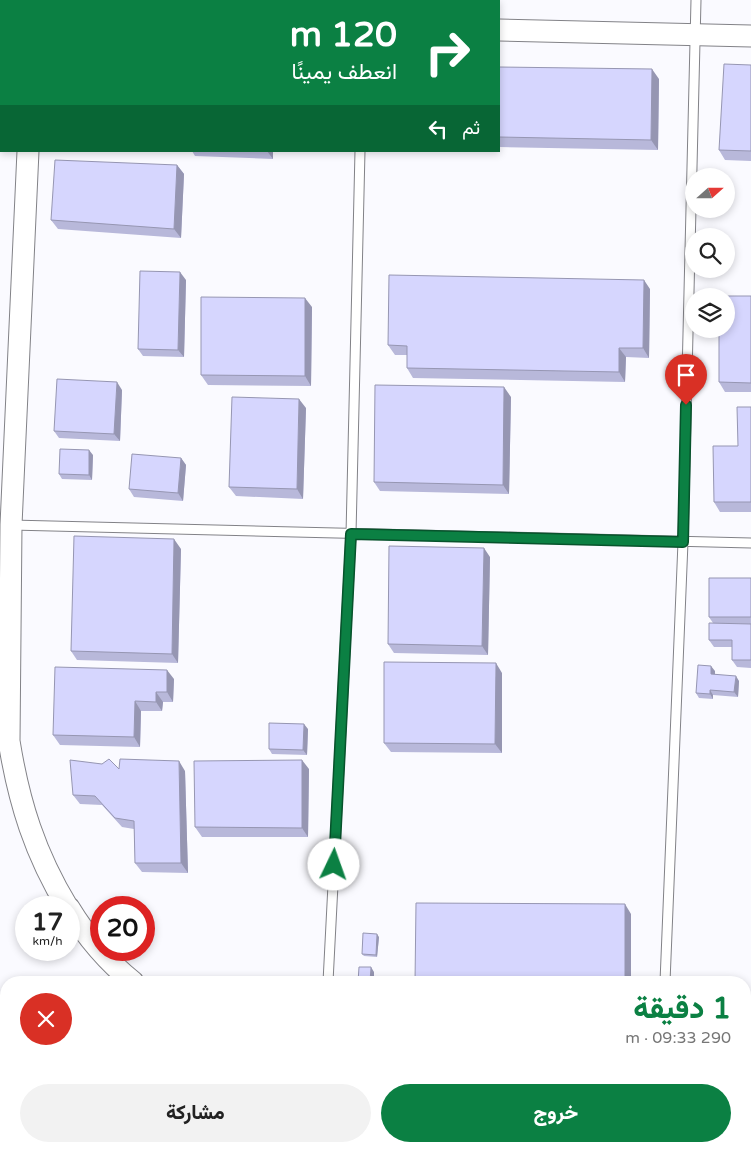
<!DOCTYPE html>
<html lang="ar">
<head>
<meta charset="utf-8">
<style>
	body { margin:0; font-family:"Varela Round",Vazirmatn,sans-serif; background:#f2f2f2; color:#222; direction:rtl; height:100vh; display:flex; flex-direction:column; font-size:19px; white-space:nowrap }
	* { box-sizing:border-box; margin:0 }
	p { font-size:16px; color:#767676 }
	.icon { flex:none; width:28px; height:28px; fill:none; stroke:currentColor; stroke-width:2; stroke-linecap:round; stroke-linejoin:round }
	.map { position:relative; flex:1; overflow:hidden; direction:ltr }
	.drawer { position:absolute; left:0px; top:976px; width:751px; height:176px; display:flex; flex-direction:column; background:#fff; border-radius:20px 20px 0 0; box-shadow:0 2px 8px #0003; direction:rtl }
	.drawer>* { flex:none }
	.top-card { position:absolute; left:0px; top:0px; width:500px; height:152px; box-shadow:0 2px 8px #0003; direction:rtl; background:#0b8043; color:#fff; overflow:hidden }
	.needle { width:32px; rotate:69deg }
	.fabs { position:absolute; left:685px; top:168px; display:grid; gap:10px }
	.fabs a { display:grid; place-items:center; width:50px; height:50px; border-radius:50%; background:#fff; box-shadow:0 2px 8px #0003; font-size:25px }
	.speed { position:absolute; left:15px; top:896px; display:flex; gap:10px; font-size:25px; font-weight:700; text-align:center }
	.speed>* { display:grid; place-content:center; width:65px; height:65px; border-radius:50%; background:#fff; box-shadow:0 2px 8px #0003; line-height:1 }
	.speed small { font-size:12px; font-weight:400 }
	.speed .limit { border:8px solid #d22; background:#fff; color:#111 }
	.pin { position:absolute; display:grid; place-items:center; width:42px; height:42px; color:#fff; margin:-51px -21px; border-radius:50% 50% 50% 0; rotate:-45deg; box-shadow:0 0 5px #0007 }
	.pin .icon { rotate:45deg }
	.me { position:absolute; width:55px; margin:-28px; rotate:3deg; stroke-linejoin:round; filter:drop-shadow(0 0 4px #0008) }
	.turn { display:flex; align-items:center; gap:18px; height:105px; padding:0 20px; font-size:22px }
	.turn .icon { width:65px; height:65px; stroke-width:2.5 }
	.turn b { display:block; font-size:35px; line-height:42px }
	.then { display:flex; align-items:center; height:48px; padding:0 20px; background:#0003; gap:10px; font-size:19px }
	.round { display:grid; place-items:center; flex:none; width:52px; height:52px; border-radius:26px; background:#f2f2f2 }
	.headline { display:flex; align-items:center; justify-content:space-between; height:85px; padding:0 20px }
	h1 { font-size:30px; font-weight:800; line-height:38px; color:#0b8043 }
	.button { display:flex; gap:10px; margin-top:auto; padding:10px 20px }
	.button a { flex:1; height:58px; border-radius:30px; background:#0b8043; color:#fff; font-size:20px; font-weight:800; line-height:58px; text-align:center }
	.button a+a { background:#f2f2f2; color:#222 }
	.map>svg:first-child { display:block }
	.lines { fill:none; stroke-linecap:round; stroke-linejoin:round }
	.service-casing { stroke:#828287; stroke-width:11 }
	.tertiary-casing { stroke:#828287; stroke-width:23 }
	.service { stroke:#fff; stroke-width:9 }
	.tertiary { stroke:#fff; stroke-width:21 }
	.wall { fill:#b8b8da }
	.shaded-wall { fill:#9696b2 }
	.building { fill:#d6d6fe; stroke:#9696b2 }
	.route-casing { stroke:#07532c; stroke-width:12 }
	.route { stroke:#0b8043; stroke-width:9 }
</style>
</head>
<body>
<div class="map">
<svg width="751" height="1152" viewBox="0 0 751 1152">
	<rect width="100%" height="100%" fill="#fafaff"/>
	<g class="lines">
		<g class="service-casing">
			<path id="service" d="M364,1V0
				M11,525L751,543
				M328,982L351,534L360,151
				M665,982L683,542L696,0
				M658,1152V1146"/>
		</g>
		<g class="tertiary-casing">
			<path id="tertiary" d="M34,1V0
				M0,18H1
				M499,30L751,36
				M28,151L11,525L9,741C19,803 35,854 68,908
				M69,908C86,936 108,962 133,982
				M341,1146L349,1152"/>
		</g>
		<use href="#service" class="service"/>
		<use href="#tertiary" class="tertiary"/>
	</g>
	<path class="wall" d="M751,65V161L725,160L719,150Z
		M499,67L659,79L658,150L499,147Z
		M192,151H273V159L195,156Z
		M177,165L184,174L181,238L58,229L51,220Z
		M186,280L184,357L143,356L138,349Z
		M650,289L649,358L626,357L625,382L413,378L407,368V355H395L388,345Z
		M751,296V392H725L719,382Z
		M312,307L311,386L208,385L201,375Z
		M122,390L120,441L59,438L54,431Z
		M511,397L509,494L380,491L374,482Z
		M751,407V512H720L714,502L738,446Z
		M306,408L303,499L236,496L229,487Z
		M93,455L92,480L62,479L59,474Z
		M181,458L186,465L183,501L134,497L129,489Z
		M181,549L178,663L77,660L71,651Z
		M490,557L488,655L394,653L388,644Z
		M751,578V668L737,667L732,660V647H714L709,640L713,623L709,617Z
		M715,671V674L739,681L738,697L713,695V699L699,698L696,693Z
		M502,673V753L391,752L384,743Z
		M174,679L173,702H163L162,711H141L140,747L60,745L53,735Z
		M308,729L307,755L272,754L269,749Z
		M102,764L119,769L185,771L188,873L142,872L135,863L134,829L122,827L102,805L80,804L73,795Z
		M309,769L308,837H202L195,827Z
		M379,937L377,957L364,956L362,954Z"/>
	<path class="shaded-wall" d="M652,69L659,79L658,150L651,140Z
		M267,151H273V159Z
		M177,165L184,174L181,238L174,229Z
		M180,272L186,280L184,357L178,350Z
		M644,280L650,289L649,358L643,348Z
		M305,298L312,307L311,386L305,376Z
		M619,348L626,357L625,382L619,372Z
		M117,382L122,390L120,441L114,434Z
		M504,387L511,397L509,494L503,485Z
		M299,399L306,408L303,499L297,489Z
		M89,450L93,455L92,480L89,475Z
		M181,458L186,465L183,501L178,493Z
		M174,539L181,549L178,663L172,654Z
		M484,548L490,557L488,655L482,646Z
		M496,663L502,673V753L495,744Z
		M711,666L715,671V679L711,674Z
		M167,670L174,679L173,702L167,692Z
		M736,676L739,681L738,697L734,692Z
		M710,690L713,695V699L710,694Z
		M156,692L163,702L162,711L156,702Z
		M135,701L141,711L140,747L134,737Z
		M304,724L308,729L307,755L303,750Z
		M302,760L309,769L308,837L302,828Z
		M179,761L185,771L188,873L181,863Z
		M625,904L631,914V982H625Z
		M377,934L379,937L377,957L376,955Z
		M371,967L374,972V982H370Z"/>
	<path class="building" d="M724,64L751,65V151L719,150Z
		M499,67L652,69L651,140L499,137Z
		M55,160L177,165L174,229L51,220Z
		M140,271L180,272L178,350L138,349Z
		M389,275L644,280L643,348H619V372L407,368V346L388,345Z
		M720,296H751V383L719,382V329H726V296Z
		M201,297L305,298V376L201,375Z
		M57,379L117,382L114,434L54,431Z
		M375,385L504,387L503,485L374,482Z
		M232,397L299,399L297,489L229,487Z
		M737,407H751V502H714L713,446H738Z
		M60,449L89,450V475L59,474Z
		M132,454L181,458L178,493L129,489Z
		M74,536L174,539L172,654L71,651Z
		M389,546L484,548L482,646L388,644Z
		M709,578H751V617H709Z
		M709,623L751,624V660H732V640H709Z
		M384,662L496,663L495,744L384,743Z
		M698,665L711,666V674L736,676L734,692L710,690V694L696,693Z
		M55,667L167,670V692H156V702L135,701L134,737L53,735Z
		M269,723L304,724L303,750L269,749Z
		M109,759L119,769L120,759L179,761L181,863H135L134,821L115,818L95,796L73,795L70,760L102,764Z
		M302,760V828L195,827L194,761Z
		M416,903L625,904V982H415Z
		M363,933L377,934L376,955L362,954Z
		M359,967H371L370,982H358Z
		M745,1063L751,1064V1152H704V1146H745Z"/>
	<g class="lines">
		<g class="route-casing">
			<path id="route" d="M334,865L351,534L683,542L686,405"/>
		</g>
		<use href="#route" class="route"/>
	</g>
</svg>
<div class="fabs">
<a><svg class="needle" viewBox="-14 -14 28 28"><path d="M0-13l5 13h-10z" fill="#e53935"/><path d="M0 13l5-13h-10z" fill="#767676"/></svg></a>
<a><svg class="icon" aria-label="search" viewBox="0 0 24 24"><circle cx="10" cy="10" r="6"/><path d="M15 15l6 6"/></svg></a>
<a><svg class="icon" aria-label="layers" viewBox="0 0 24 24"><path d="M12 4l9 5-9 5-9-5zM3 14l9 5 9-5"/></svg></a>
</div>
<div class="speed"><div>17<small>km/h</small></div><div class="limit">20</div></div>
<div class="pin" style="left:686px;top:405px;background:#d93025"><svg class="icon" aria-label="arrive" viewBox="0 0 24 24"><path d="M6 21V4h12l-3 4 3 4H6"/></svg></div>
<svg class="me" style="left:334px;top:865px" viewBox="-20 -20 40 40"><circle r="19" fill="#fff"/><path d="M0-13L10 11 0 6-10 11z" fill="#0b8043"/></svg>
<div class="top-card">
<div class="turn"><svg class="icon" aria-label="right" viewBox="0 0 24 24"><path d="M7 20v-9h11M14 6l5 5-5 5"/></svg><div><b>120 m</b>انعطف يمينًا</div></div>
<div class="then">ثم<svg class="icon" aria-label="left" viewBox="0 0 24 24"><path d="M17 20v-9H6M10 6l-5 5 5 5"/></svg></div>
</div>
<section class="drawer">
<div class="headline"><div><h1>1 دقيقة</h1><p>290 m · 09:33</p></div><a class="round" style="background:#d93025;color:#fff"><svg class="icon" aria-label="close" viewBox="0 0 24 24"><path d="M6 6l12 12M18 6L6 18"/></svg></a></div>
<div class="button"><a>خروج</a><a>مشاركة</a></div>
</section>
</div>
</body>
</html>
